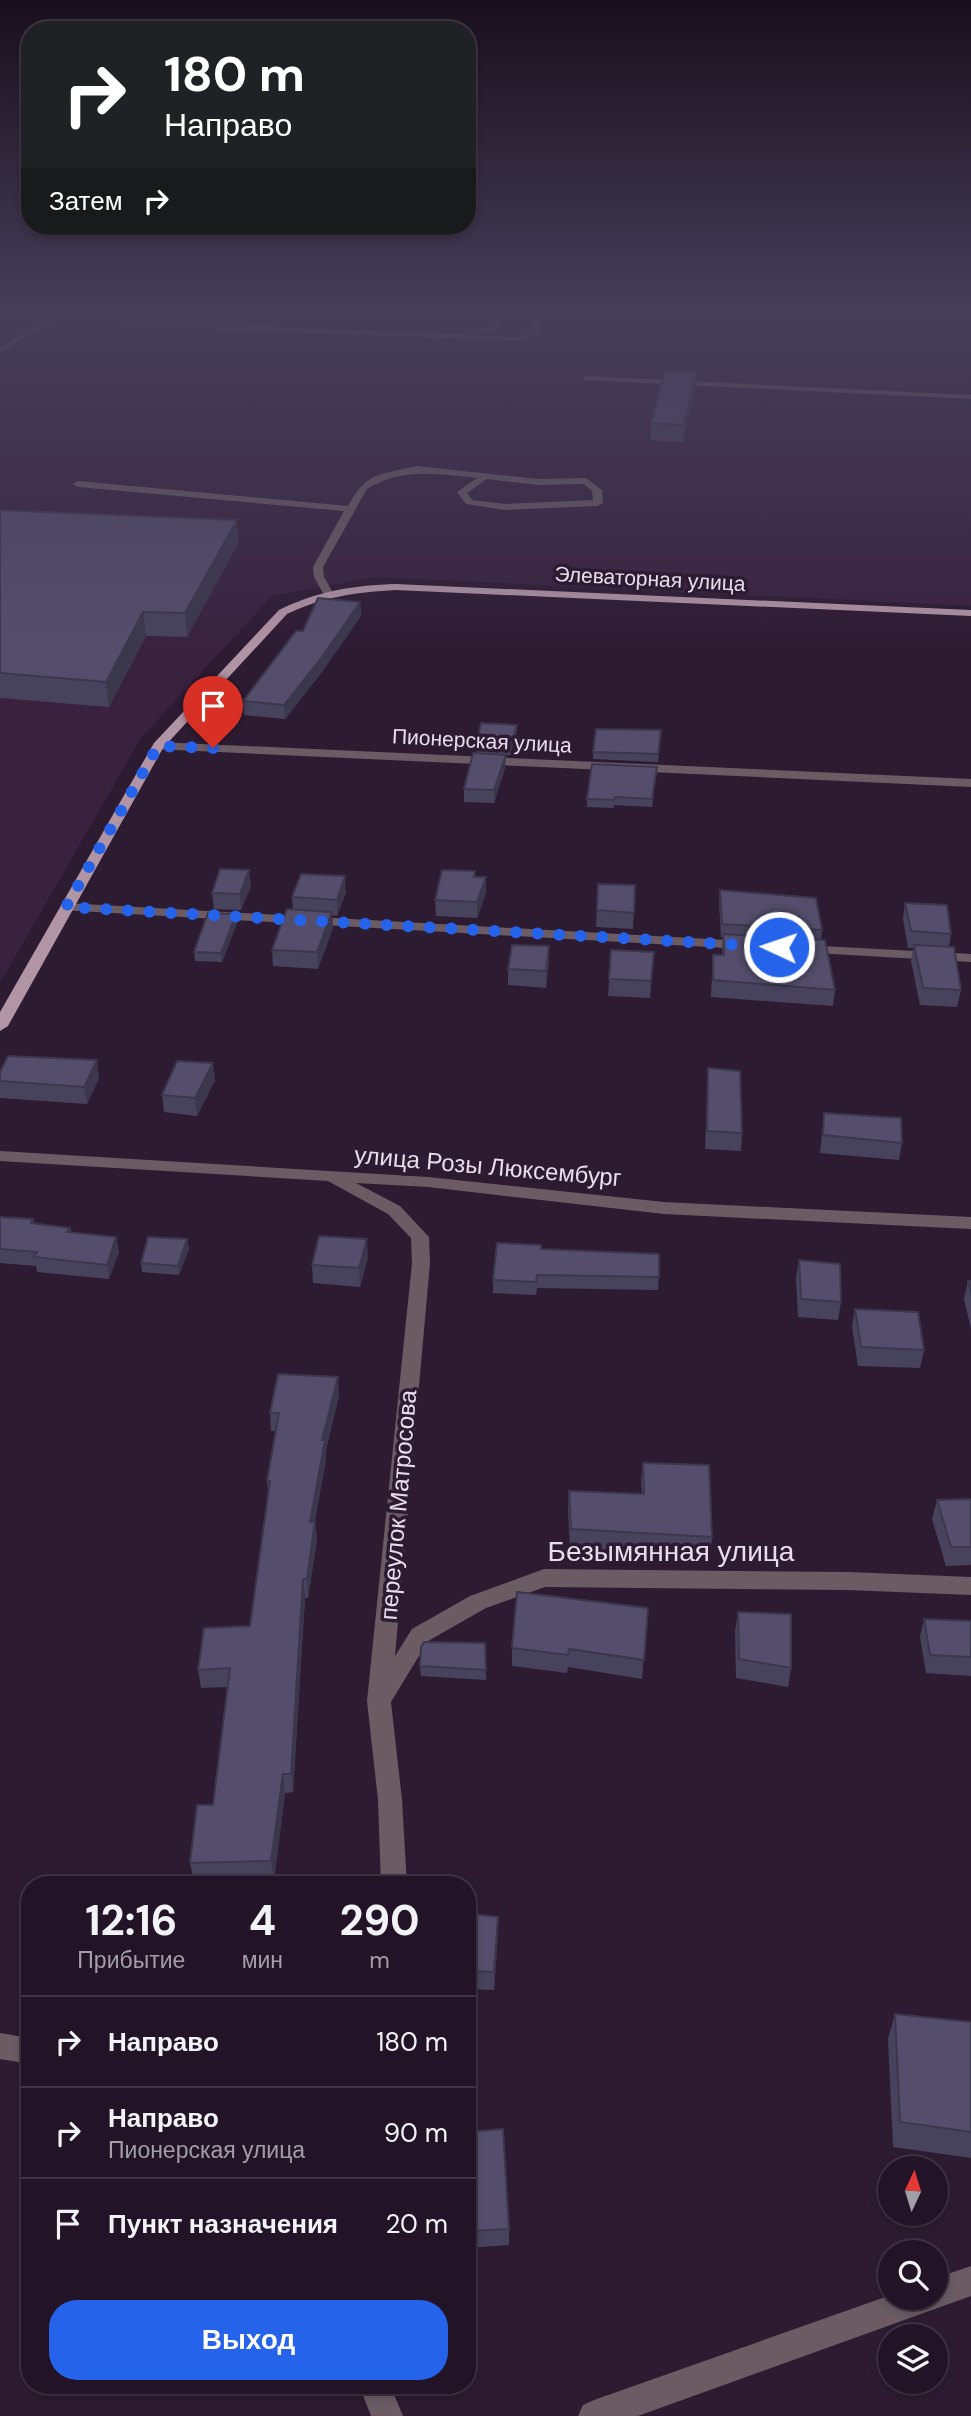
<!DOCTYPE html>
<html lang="ru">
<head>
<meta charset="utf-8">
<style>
	body { margin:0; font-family:"DM Sans",sans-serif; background:#2e2132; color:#f1f3f6; height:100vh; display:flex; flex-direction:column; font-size:26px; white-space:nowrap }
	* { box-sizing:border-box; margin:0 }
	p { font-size:23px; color:#a29ea7 }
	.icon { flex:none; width:38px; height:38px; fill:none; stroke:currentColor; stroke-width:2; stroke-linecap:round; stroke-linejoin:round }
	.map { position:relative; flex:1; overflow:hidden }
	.panel { position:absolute; left:21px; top:1876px; width:455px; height:518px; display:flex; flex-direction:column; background:#221426; border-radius:28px; box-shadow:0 4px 10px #0003,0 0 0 2px #3f3343 }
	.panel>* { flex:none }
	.banner { position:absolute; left:21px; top:21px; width:455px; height:214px; border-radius:28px; box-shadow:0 4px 10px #0003,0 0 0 2px #3f3343; background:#202124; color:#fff; overflow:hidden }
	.needle { width:46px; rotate:4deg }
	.fabs { position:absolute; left:878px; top:2156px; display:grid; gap:14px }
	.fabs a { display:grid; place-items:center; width:70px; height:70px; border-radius:50%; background:#221426; box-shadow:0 4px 10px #0003,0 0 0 2px #3f3343; font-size:35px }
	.pin { position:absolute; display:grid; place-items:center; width:60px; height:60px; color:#fff; margin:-72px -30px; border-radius:50% 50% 50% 0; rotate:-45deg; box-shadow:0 0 7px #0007 }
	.pin .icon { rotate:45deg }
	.me { position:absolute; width:77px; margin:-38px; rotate:273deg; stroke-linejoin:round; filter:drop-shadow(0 0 5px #0008) }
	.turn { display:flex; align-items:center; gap:24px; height:147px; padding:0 28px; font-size:32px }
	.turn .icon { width:91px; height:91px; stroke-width:2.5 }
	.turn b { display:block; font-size:49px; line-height:60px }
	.then { display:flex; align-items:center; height:66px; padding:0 28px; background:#0003; gap:14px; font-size:26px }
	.eta { display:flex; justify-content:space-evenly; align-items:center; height:119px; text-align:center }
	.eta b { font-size:42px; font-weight:700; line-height:49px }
	.button { display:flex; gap:14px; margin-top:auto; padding:14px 28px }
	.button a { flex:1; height:80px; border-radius:28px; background:#2563eb; color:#fff; font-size:28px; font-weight:700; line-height:80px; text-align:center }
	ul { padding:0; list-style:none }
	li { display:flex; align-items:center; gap:21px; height:91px; padding:0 28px; border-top:2px solid #3f3343 }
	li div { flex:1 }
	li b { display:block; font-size:26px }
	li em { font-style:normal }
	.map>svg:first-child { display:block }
	.built { fill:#38223e }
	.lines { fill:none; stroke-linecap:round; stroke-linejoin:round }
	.minor { fill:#6b5c64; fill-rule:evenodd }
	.major { fill:#b295a5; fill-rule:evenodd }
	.wall { fill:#48435d }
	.shaded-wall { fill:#3b374c }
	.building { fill:#544e6c; stroke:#3b374c; stroke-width:2 }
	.route { stroke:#2563eb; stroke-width:12; stroke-dasharray:0 21.6 }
	.labels { text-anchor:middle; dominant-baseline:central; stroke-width:7; stroke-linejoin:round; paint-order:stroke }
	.far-street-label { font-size:21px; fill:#e9ddec; stroke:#2d1b32 }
	.street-label { font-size:24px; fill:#e9ddec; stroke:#2d1b32 }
	.near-street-label { font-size:28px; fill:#e9ddec; stroke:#2d1b32 }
</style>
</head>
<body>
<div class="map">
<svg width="971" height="2416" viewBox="0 0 971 2416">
	<rect width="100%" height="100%" fill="#2d1b32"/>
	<path class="built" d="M0,314H971V606L375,577L272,596L141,738L0,983Z"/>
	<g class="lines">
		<path class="minor" d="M56,314H65L0,352V347Z
			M122,314H130L128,319L161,323L472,335L470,331L489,326L494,321L483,314H492L502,321L495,330L474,335L516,337L530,333L538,314H546L536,336L516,341L161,327L121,323Z
			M586,376L971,395V399L583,380Z
			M416,466L538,479L586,478L602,490L603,503L598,506L505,510L466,504L457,492L477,478C438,474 402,467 367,489L323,567L324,577L333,593L328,596L324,595L314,577L313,567L344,511L78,487L73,484L78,481L348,506C367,471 380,475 416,466ZM487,479L538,485L584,484L592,491L593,500L505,504L472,500L467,493Z
			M158,742L971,779V787L154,749V743Z
			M66,903L744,941L751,945L744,949L61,910V904Z
			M803,945L971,954V962L798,952L796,949L798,946Z
			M0,1151L428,1177L664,1202L971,1217V1229L664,1214L428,1187L356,1183L400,1206L429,1237L430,1263L395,1656L412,1629L470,1596L544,1569L848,1572L971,1577V1595L848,1590L545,1587L486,1608L428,1641L391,1702L402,1800L407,1885H381L378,1800L367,1701L412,1263L411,1238L388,1214L328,1181L0,1161Z
			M0,2033L30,2038V2064L0,2059Z
			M971,2266V2296L638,2416H578L583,2405L594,2400L891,2295V2298H936V2278Z
			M359,2385H390L403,2416H371Z"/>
		<path class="major" d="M396,584L971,610V616L396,590C357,592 322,597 287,614L163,748L8,1026L0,1031V1012L154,743L279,610C317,591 355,585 396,584Z"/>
	</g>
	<path class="wall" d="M696,372L695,388L683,442L650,440L651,423Z
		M0,510L239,542L187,637L146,636L109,707L1,698L0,699Z
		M360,602L361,616L322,672L285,719L244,715L243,701L303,631Z
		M517,725V732L510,755H506L505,768L494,803L464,802V789L476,753V746Z
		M661,738L658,762L593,759V752Z
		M656,775L652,807L614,805V808L587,807V799Z
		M475,877L486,893L477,918L436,916L435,900Z
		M598,884L635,885L633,929L596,927Z
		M251,886L241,910L214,909L212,893Z
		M720,890L822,930L821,939L835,990L833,1006L711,997L713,955H722L723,937H721L719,903Z
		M346,892L337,916L332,915L333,928L318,969L273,966L272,950L293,910L292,897Z
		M905,903L951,934L949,947L961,990L957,1007L920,1005L911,961L913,948H908L903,919Z
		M237,923L222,962L195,961L194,952Z
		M549,946V963L546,988L508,985V969Z
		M611,950L654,952L650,998L608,996Z
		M708,1068L742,1133L741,1151L705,1149Z
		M0,1072L99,1078L87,1104L0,1098Z
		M215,1080L197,1116L164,1112L162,1095Z
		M824,1113L902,1143L899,1160L820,1153Z
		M0,1217L33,1219L34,1223L70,1228L71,1233L116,1237L119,1252L109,1279L37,1272L36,1266L0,1263Z
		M187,1239L189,1249L179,1275L142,1272L141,1263Z
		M541,1249L659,1277L658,1290L537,1288L536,1295L493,1293V1280Z
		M368,1257L360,1287L313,1283L312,1265Z
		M799,1260L841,1302L838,1320L798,1317L796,1278Z
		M968,1281H971V1329L964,1299Z
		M855,1309L924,1350L920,1368L858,1366L852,1327Z
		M339,1396L326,1450V1459L315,1521L317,1540L308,1598H305L293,1792L285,1793L274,1880L194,1881L190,1863L213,1805L228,1687L201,1688L198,1670L250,1626L268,1494L267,1481L276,1431H271L270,1413Z
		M643,1463L712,1537L710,1556L570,1547L568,1510L569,1491L642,1494L641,1481Z
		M971,1499V1565L946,1566L932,1519L937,1500Z
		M648,1608L642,1679L568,1667L567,1673L512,1666V1648Z
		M738,1612L791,1668L788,1687L736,1678L735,1631Z
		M924,1619L971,1621V1676L926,1673L920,1637Z
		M485,1643L486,1680L421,1676L420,1666Z
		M467,1913L498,1935L494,1990L467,1989Z
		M895,2014L971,2022V2158L893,2147L888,2039Z
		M467,2132L509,2229V2245L467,2248Z"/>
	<path class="shaded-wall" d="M696,372L695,388L683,442L684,425Z
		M237,520L239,542L187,637L185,613Z
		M360,602L361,616L322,672L285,719L284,705Z
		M143,612L146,636L109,707L106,682Z
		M517,725V732L510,755V748Z
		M506,755L505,768L494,803V790Z
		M249,870L251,886L241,910L240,894Z
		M345,876L346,892L337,916V900Z
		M486,877V893L477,918V902Z
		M332,912L333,928L318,969L317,952Z
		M236,914L237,923L222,962L221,953Z
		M549,946V963L546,988V971Z
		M97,1060L99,1078L87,1104L84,1087Z
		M213,1063L215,1080L197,1116L195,1098Z
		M116,1237L119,1252L109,1279L107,1265Z
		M187,1239L189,1249L179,1275L178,1266Z
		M367,1239L368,1257L360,1287L359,1268Z
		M338,1377L339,1396L326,1450V1459L311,1540L310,1522L322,1440Z
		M315,1521L317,1540L308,1598L307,1579Z
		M303,1579L305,1598L293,1792L291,1774Z
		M283,1774L285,1793L274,1880L271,1861Z
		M498,1917V1935L494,1990V1972Z"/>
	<path class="building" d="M665,371L696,372L684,425L651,423Z
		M0,510L237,520L185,613L143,612L106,682L0,673Z
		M318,598L360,602L322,657L284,705L243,701L296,631H303Z
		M481,723L517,725L510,748L476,746Z
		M596,729L661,730L658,754L593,752Z
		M473,753L506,755L494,790L464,789Z
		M592,764L657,767L652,799L615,797L614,800L587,799Z
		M220,869L249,870L240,894L212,893Z
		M442,870L475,871L474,877H486L477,902L435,900Z
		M301,874L345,876L337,900L292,897Z
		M598,884L635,885L634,913L597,910Z
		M720,890L816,898L822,930L722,924Z
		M905,903L947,905L951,934L911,931Z
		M287,909L332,912L317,952L272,950Z
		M208,913L236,914L221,953L194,952Z
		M723,934L825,940L835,990L713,980V955H724Z
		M512,945L549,946L546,971L508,969Z
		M914,945L954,947L961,990L923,988Z
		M611,950L654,952L651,981L609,979Z
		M8,1056L97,1060L84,1087L0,1081V1072Z
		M177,1061L213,1063L195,1098L162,1095Z
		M708,1068L740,1071L742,1133L707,1131Z
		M824,1113L901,1118L902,1143L823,1135Z
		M0,1217L33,1219L31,1223L70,1228L67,1232L116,1237L107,1265L34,1257L37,1252L0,1249Z
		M319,1236L367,1239L359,1268L312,1265Z
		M148,1237L187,1239L178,1266L141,1263Z
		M497,1243L541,1245V1249L659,1254V1277L537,1275L536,1282L493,1280Z
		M799,1260L840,1264L841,1302L801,1299Z
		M968,1281H971V1294Z
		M855,1309L918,1312L924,1350L861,1347Z
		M278,1374L338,1377L322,1440H325L310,1522L315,1521L307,1579H303L291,1774H283L271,1861L190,1863L197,1805H213L230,1668L198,1670L204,1628L250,1626L270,1481H267L279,1413H270Z
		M643,1463L709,1465L712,1537L571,1529L569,1491L644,1494Z
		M971,1499V1547H951L937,1500Z
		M517,1592L648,1608L644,1660L569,1649L568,1655L512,1648Z
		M738,1612L791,1614V1668L739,1659Z
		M924,1619L971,1621V1657L930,1655Z
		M424,1642L485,1643L486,1670L420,1666L421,1647Z
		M467,1913L498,1917L494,1972L467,1971Z
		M895,2014L971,2022V2132L900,2122Z
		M503,2129L509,2229L467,2231V2132Z"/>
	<linearGradient id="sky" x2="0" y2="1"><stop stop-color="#190f1c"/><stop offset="0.48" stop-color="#463f5a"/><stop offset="1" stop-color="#463f5a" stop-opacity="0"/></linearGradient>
	<rect width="971" height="652" fill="url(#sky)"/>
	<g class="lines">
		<path class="route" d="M213,748L158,746L66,907L779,947"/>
	</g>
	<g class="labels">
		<g class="far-street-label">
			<text transform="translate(650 579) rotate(3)">Элеваторная улица</text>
			<text transform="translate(482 741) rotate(3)">Пионерская улица</text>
		</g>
		<g class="street-label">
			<text transform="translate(488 1166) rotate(5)">улица Розы Люксембург</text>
			<text transform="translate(398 1505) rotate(-85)">переулок Матросова</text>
		</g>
		<g class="near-street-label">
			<text x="671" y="1551">Безымянная улица</text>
		</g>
	</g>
</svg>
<div class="fabs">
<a><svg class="needle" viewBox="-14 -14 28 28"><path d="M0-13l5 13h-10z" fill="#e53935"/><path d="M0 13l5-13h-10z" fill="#a29ea7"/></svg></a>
<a><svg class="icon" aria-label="search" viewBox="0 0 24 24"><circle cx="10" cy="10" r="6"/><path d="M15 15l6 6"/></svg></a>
<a><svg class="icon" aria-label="layers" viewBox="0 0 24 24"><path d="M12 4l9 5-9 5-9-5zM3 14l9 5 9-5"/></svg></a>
</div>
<div class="pin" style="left:213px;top:748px;background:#d93025"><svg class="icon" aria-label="arrive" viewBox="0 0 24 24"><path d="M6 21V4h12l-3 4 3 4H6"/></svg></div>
<svg class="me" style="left:779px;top:947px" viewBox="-20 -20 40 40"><circle r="17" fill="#2563eb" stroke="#fff" stroke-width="3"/><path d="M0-11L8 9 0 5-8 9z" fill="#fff"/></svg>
<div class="banner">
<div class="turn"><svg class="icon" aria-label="right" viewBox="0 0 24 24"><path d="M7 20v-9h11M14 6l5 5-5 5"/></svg><div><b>180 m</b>Направо</div></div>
<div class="then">Затем<svg class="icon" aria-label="right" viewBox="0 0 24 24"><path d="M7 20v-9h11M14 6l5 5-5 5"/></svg></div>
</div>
<section class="panel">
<div class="eta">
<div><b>12:16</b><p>Прибытие</p></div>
<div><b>4</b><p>мин</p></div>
<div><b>290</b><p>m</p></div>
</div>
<ul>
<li><svg class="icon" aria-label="right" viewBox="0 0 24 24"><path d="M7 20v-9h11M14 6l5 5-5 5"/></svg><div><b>Направо</b></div><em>180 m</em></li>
<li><svg class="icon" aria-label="right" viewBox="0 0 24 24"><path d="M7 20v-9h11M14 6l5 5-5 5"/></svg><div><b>Направо</b><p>Пионерская улица</p></div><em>90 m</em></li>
<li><svg class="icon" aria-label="arrive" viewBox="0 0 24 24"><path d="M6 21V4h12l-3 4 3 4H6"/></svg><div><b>Пункт назначения</b></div><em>20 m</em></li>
</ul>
<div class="button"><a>Выход</a></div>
</section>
</div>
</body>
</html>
